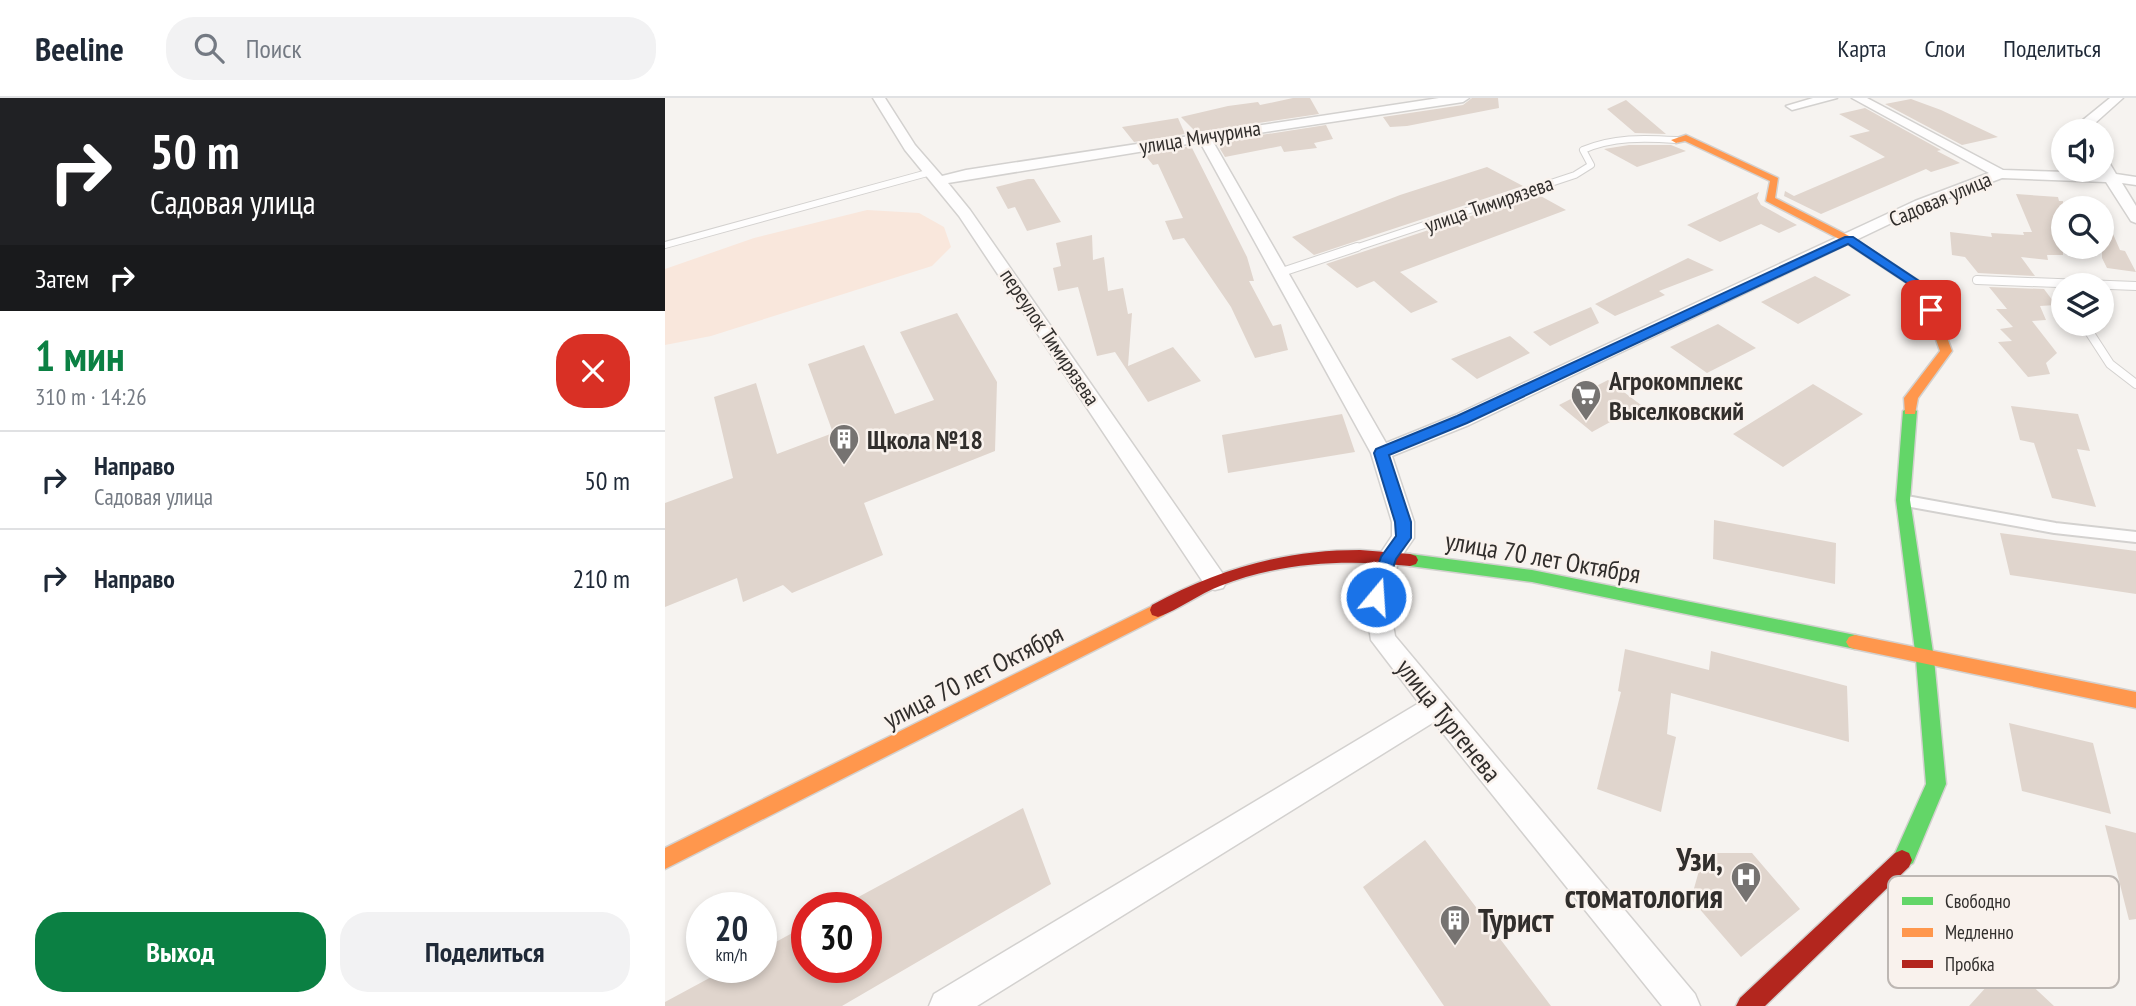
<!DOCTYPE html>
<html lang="ru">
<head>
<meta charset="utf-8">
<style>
	body { margin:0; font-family:"PT Sans Narrow",sans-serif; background:#f2f2f3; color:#1f2937; height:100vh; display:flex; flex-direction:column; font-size:26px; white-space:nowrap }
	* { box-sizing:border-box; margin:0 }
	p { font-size:23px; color:#747a83 }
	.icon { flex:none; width:38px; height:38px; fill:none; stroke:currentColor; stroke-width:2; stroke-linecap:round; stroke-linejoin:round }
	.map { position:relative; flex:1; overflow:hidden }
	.sheet { display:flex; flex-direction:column; background:#fff; width:665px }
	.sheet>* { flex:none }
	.hud { background:#202124; color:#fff; overflow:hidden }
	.controls { position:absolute; left:1386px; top:21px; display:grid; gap:14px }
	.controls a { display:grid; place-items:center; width:63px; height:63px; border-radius:50%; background:#fff; box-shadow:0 4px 10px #0003; font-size:35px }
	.speed { position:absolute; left:21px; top:794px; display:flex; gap:14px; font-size:35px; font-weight:700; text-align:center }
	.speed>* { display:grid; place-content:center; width:91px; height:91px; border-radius:50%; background:#fff; box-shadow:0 4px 10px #0003; line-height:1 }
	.speed small { font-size:18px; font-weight:400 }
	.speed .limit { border:10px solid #d22; background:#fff; color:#111 }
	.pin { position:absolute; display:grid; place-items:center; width:60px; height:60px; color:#fff; margin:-30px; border-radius:14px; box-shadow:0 4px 10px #0006 }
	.me { position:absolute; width:77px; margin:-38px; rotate:18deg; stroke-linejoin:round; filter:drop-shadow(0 0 5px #0008) }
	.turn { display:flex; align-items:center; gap:24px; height:147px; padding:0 35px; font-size:32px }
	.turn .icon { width:91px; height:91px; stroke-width:2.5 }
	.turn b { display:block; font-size:49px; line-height:60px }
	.then { display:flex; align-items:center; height:66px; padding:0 35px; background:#0003; gap:14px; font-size:26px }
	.round { display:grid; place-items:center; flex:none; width:74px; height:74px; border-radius:28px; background:#f2f2f3 }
	.head { display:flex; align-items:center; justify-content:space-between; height:119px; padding:0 35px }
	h1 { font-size:42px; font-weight:700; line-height:52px; color:#0b8043 }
	.cta { display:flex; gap:14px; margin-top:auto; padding:14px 35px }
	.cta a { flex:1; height:80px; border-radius:28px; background:#0b8043; color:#fff; font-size:28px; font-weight:700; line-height:80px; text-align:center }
	.cta a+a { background:#f2f2f3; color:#1f2937 }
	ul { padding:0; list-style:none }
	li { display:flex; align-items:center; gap:21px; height:98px; padding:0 35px; border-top:2px solid #e0e1e3 }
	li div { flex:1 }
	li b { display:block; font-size:26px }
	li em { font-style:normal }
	header { display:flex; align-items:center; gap:42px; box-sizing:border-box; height:98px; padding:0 35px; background:#fff; border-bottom:2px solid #e0e1e3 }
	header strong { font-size:33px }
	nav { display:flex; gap:38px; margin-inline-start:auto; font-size:24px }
	.search { width:490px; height:63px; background:#f2f2f3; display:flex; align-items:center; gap:18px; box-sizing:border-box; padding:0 24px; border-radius:28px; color:#747a83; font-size:26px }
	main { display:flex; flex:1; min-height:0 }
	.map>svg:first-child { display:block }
	.green { fill:#f9e7dc }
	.building { fill:#e0d5cd }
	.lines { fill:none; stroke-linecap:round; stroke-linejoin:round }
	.lane-far2-casing { stroke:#d3d1cf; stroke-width:8 }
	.lane-far1-casing { stroke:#d3d1cf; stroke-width:10 }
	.lane-casing { stroke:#d3d1cf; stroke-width:14 }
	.street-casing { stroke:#d3d1cf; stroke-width:3 }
	.fast-casing { stroke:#d3d1cf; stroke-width:3 }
	.slow-casing { stroke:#d3d1cf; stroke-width:3 }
	.jam-casing { stroke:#d3d1cf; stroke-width:3 }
	.lane-far2 { stroke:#fefdfd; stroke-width:6 }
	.lane-far1 { stroke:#fefdfd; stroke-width:8 }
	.lane { stroke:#fefdfd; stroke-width:10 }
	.street { fill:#fefdfd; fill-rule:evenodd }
	.fast { fill:#63d668; fill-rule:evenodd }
	.slow { fill:#ff974d; fill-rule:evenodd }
	.jam { fill:#b3261e; fill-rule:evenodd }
	.route { fill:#1a73e8; stroke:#114b97; stroke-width:2 }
	.labels { text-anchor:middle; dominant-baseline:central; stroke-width:5; stroke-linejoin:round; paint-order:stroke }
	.far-street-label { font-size:21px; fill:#312e2c; stroke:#f9f2ed }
	.poi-label { font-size:26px; font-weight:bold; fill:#312e2c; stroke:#f9f2ed; text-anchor:start }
	.street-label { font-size:26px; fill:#312e2c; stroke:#f9f2ed }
	.near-poi-label { font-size:32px; font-weight:bold; fill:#312e2c; stroke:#f9f2ed; text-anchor:end }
	.key { fill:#f9f2ed; stroke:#bdb7b3; stroke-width:2 }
	.key-label { font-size:19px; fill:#312e2c }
</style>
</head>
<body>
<header>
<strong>Beeline</strong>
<div class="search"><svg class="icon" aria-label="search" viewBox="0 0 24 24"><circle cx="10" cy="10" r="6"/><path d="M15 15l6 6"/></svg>Поиск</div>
<nav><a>Карта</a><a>Слои</a><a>Поделиться</a></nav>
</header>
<main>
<section class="sheet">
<div class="hud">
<div class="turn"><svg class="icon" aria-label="right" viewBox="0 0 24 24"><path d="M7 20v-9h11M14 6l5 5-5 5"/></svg><div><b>50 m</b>Садовая улица</div></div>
<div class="then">Затем<svg class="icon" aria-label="right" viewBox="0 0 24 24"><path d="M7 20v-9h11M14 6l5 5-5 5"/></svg></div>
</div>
<div class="head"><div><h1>1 мин</h1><p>310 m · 14:26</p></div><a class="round" style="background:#d93025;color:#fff"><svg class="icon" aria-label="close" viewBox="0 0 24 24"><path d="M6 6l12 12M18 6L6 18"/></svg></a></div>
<ul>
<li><svg class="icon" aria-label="right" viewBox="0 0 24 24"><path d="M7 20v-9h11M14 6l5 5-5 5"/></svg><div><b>Направо</b><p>Садовая улица</p></div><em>50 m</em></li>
<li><svg class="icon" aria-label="right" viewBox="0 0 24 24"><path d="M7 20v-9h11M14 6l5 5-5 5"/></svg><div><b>Направо</b></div><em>210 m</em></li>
</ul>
<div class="cta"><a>Выход</a><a>Поделиться</a></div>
</section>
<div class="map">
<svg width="1471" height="908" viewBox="0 0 1471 908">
	<rect width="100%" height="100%" fill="#f6f3f0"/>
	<path class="green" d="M202,112L254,115L279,129L286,149L267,168L46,238L0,247V171L89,140Z"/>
	<path class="building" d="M628,0H645L654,16L531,34L516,19L563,8L593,4L595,7Z
		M807,0H833L834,10L742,28L725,29L718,19L798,7Z
		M1246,1L1276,12L1333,39L1297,47L1220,6Z
		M961,2L1001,36L970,35L942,11Z
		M1200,10L1276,52L1272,53L1295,65L1266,74L1261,71L1156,116L1119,98L1120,93L1129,98L1220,59L1184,38L1205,33L1174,16Z
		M513,20L520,36L469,44L457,29Z
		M661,27L668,41L649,45L652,50L619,54L616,48L560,59L551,44Z
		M964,47H1006L1021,53L972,69L939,51Z
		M526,48L582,159L589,183H584L608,228L616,226L623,252L590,260L566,209L519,140L508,142L500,123L518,120L493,66L488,67L479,56Z
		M822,69L858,88L649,157L627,139L735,97Z
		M363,81H369L396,124L362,133L350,109L343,111L331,89Z
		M1094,94L1092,100L1096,107L1132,127L1114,135L1096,126L1055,144L1022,127Z
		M872,96L901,112L735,174L773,204L746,215L709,183L692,190L661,166Z
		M1351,96L1393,99L1394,103H1398V157H1382L1383,162L1356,159L1370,178L1313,175L1300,159L1287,157L1285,134L1327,139L1326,135L1359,137L1358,134H1367Z
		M1437,111L1455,152L1460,153L1471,174L1442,170L1437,160Z
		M427,137L428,162L439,159L443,193L458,190L463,216L467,215L463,268L508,249L536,283L483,304L450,254L432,258L413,189L393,193L388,170L396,168L391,145Z
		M1023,160L1049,172L994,193L1000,197L950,218L930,206Z
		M1150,178L1186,197L1133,226L1096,204Z
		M1324,189L1379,191L1391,207L1375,208L1381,222L1367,223L1392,255L1381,265L1385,276L1363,279L1333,244L1347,243L1335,231L1348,229L1331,211H1342Z
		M926,209L934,225L885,248L868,234Z
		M292,215L332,284L330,353L199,405L218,457L127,495L118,487L78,504L72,480L0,509V405L68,380L49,299L91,285L112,356L168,335L143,266L199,247L230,316L269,302L235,234Z
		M1053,226L1091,250L1042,275L1005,249Z
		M845,238L865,255L812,281L786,261Z
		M943,282L976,307L927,334L894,307Z
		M1148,286L1198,316L1118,369L1068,336Z
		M1346,308L1413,316L1425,353L1412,351L1431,409L1387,400L1369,345L1355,342Z
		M677,316L690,354L563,375L557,337Z
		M1049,422L1171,445L1170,486L1048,461Z
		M1335,435L1471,453V496L1345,477Z
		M960,551L1044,572L1046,553L1182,588L1184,644L1006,595L1002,636L1011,639L996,714L932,691L956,594L953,593Z
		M1344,625L1428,645L1446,716L1357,693Z
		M358,710L386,786L177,908H0V904L63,870H96V852L142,827V870H201V810H173Z
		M1440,727L1471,735V821L1464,822Z
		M760,742L886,908H779L698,789Z
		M1039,755H1087L1135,811L1076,859L1026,801Z
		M1343,865L1389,908H1304Z"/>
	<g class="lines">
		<g class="lane-far2-casing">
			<path id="lane-far2" d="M0,147L266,74
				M687,151L910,77L926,67L918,52C948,39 979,40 1011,42"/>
		</g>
		<g class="lane-far1-casing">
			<path id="lane-far1" d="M614,175L692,149
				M1312,182L1471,188
				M1419,226L1445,266L1471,286"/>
		</g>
		<g class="lane-casing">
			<path id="lane" d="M1241,403L1390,430L1471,439"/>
		</g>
		<g class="street-casing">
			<path id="street" d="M208,0H220L250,47L277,78L301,72L774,0H804L798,4L547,42L721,345L790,317L1250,103L1324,75L1187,0H1202L1338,72L1436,75L1434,72H1437V60L1442,61L1451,76L1471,79V87L1457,85L1471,108V125L1466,123L1441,84L1337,80L1260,109L804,327L727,358L749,424V440L734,462L723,498L730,538L1030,896L1035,908H997L769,624L312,908H264L269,896L754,605L706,542L699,498L713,459L727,438V424L706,355L535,44L283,85L305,112L558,476L562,483L558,490L550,492L542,490L294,118L240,52Z
				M1148,0H1172L1127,12L1121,8Z
				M1445,0H1458L1429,26L1428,33H1416L1418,22Z"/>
		</g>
		<g class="fast-casing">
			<path id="fast" d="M1245,309L1252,313L1245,402L1269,561L1281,686L1248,765L1237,772L1230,769L1227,762L1261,686L1251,561L1231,402L1238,313Z
				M745,456L867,472L1190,537L1196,539L1199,544L1196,549L1190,551L867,484L745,468L739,466L737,462L739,458Z"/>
		</g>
		<g class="slow-casing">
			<path id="slow" d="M1021,37L1113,80L1110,100L1188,140L1263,189L1287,253L1253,300L1250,316H1240L1239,300L1275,253L1254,193L1180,144L1101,103L1105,83L1020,43L1011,45L1006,42Z
				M493,505L499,507L501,512L499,517L0,771V750Z
				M1190,537L1471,594V610L1190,551L1184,549L1181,544L1184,539Z"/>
		</g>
		<g class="jam-casing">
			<path id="jam" d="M695,452L745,456L751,458L753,462L751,466L745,468C680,461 616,464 555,488C534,496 515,511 493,519L487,517L485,512L487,507C553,471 619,452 695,452Z
				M1237,752L1244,755L1247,762L1244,769L1100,908H1071L1075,900L1230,755Z"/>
		</g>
		<use href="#lane-far2" class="lane-far2"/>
		<use href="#lane-far1" class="lane-far1"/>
		<use href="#lane" class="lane"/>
		<use href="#street" class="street"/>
		<use href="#fast" class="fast"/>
		<use href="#slow" class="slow"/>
		<use href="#jam" class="jam"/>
	</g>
	<path class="route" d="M1180,139H1188L1263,189L1272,212L1271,215H1262L1254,193L1183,146L802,325L724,357L746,424V440L731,461L717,503H705L703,499L716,459L731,438L730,424L709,355L711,351L792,318Z"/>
	<defs>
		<g id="supermarket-pin" transform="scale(1.575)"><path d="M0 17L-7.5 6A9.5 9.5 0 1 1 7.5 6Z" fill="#767371" stroke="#f9f2ed"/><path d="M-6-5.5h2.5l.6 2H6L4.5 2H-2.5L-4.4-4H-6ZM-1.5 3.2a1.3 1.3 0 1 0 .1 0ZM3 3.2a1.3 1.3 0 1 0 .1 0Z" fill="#fff"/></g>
		<g id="building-pin" transform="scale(1.575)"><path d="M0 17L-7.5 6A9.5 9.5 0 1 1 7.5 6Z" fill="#767371" stroke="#f9f2ed"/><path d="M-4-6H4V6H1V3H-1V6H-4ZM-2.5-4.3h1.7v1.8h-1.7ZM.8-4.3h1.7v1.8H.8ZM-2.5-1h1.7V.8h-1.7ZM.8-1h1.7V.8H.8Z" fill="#fff"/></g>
		<g id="hospital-pin" transform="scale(1.575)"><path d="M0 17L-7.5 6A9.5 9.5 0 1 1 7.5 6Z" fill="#767371" stroke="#f9f2ed"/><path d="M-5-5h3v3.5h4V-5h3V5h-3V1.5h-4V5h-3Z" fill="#fff"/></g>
	</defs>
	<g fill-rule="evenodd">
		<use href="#supermarket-pin" x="921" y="297"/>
		<use href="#building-pin" x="179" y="341"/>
		<use href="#hospital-pin" x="1081" y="779"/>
		<use href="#building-pin" x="790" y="822"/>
	</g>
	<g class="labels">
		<g class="far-street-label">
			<text transform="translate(535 39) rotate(-9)">улица Мичурина</text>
			<text transform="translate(1275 101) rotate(-23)">Садовая улица</text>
			<text transform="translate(824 106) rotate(-19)">улица Тимирязева</text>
			<text transform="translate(385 239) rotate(56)">переулок Тимирязева</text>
		</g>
		<g class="poi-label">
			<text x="944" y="282">Агрокомплекс<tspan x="944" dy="30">Выселковский</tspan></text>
			<text x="202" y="341">Щкола №18</text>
		</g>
		<g class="street-label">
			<text transform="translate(878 459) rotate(10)">улица 70 лет Октября</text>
			<text transform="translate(308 578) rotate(-27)">улица 70 лет Октября</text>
			<text transform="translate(784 622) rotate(51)">улица Тургенева</text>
		</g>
		<g class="near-poi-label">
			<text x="1058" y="761">Узи,<tspan x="1058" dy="37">стоматология</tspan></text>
			<text x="813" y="822" text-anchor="start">Турист</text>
		</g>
	</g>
	<rect x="1223" y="778" width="231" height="112" rx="10" class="key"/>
	<rect x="1237" y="799" width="31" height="8" fill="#63d668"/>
	<rect x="1237" y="830" width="31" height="9" fill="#ff974d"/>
	<rect x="1237" y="862" width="31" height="8" fill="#b3261e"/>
	<g class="key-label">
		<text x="1280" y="810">Свободно</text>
		<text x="1280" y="841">Медленно</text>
		<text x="1280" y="873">Пробка</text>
	</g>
</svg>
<div class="controls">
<a><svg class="icon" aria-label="sound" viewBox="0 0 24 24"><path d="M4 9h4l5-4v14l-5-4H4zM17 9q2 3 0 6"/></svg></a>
<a><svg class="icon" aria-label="search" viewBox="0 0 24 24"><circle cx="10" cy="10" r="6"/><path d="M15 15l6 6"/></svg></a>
<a><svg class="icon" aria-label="layers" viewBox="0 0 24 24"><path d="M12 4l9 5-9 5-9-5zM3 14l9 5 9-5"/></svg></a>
</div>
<div class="speed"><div>20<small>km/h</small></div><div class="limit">30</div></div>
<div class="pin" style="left:1266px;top:212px;background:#d93025"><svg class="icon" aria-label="arrive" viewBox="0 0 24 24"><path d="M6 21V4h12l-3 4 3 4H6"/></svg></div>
<svg class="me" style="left:711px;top:499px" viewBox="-20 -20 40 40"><circle r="17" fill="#1a73e8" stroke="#fff" stroke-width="3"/><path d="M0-11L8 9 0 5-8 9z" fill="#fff"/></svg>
</div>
</main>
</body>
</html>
